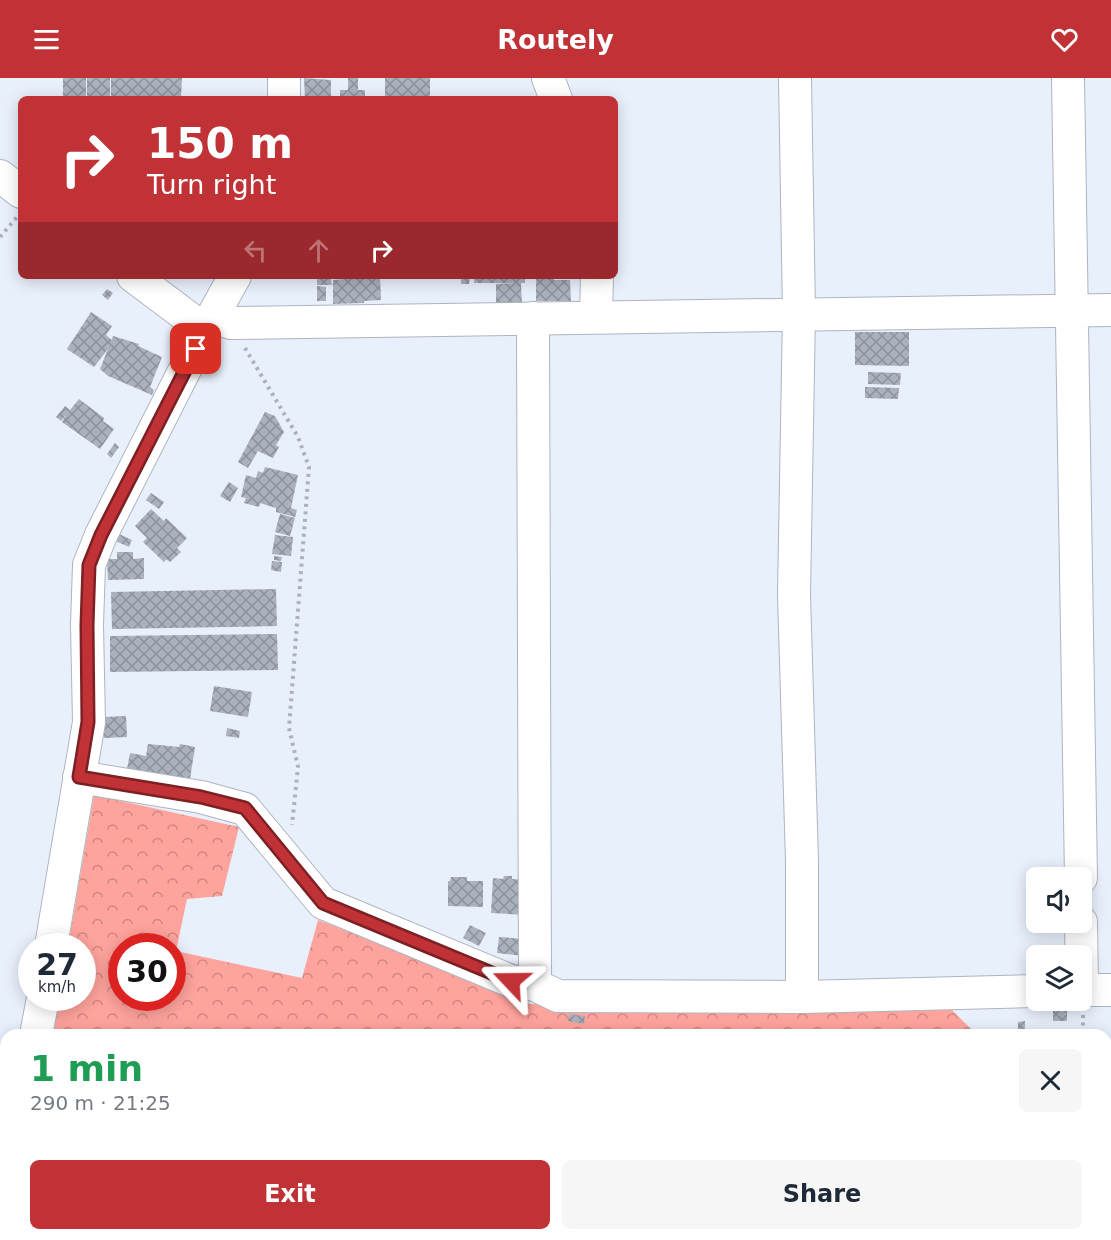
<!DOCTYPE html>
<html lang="en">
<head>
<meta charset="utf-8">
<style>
	body { margin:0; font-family:"DejaVu Sans",sans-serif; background:#f6f6f7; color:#1f2937; height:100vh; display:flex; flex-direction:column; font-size:22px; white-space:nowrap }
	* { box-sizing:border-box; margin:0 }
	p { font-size:20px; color:#747a83 }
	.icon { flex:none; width:33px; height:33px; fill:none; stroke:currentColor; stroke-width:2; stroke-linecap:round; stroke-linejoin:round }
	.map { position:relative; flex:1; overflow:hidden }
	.panel { position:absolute; left:0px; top:951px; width:1112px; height:212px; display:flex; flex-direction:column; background:#fff; border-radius:18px 18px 0 0; box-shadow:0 3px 15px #0003 }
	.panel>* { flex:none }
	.banner { position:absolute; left:18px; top:18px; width:600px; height:183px; border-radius:9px; box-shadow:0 3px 15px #0003; background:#c13237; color:#fff; overflow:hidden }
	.controls { position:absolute; left:1026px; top:789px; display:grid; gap:12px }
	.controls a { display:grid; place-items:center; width:66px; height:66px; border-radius:9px; background:#fff; box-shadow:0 3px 15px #0003; font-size:30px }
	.speed { position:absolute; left:18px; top:855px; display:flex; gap:12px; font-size:30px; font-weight:700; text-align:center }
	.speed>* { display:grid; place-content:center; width:78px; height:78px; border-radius:50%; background:#fff; box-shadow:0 3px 15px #0003; line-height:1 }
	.speed small { font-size:15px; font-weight:400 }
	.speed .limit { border:9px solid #d22; background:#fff; color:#111 }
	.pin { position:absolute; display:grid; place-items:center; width:51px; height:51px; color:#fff; margin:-26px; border-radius:12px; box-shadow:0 3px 9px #0006 }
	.me { position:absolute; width:66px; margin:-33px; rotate:293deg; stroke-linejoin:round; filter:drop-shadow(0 0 4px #0008) }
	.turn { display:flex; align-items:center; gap:21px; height:126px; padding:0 30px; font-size:27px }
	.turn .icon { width:78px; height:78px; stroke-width:2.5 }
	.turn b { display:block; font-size:42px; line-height:51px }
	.lanes { display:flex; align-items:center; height:57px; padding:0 30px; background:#0003; justify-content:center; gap:30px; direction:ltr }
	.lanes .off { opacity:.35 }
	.round { display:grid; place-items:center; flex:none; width:63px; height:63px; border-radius:9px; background:#f6f6f7 }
	.headline { display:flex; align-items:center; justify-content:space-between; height:102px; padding:0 30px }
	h1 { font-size:36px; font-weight:800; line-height:45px; color:#1e9e55 }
	.action { display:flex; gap:12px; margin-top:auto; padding:12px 30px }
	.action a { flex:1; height:69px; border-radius:9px; background:#c13237; color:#fff; font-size:24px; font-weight:800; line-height:69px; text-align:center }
	.action a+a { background:#f6f6f7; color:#1f2937 }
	header { display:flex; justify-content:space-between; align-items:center; height:78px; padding:0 30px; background:#c13237; color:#fff; font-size:27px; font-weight:800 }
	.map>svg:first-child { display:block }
	.forest { fill:url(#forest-crowns); fill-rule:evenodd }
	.building { fill:url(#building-cross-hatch) }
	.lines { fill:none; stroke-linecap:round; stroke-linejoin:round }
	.minor-casing { stroke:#aeb5c0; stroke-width:34 }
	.path { stroke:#abb2bb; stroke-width:4; stroke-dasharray:3 4.5; stroke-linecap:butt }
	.minor { stroke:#fff; stroke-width:32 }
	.route-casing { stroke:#7d2024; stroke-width:15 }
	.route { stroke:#c13237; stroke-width:10 }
</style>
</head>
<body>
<header><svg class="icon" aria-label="menu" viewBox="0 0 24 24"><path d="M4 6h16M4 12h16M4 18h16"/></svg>Routely<svg class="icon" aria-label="heart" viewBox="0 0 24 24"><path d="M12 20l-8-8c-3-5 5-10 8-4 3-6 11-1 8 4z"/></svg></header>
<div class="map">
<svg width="1111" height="1162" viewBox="0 0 1111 1162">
	<defs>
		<pattern id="forest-crowns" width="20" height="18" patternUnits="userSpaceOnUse" patternTransform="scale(1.5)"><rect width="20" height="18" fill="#ffa39d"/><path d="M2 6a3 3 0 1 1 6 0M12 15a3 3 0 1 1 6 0" fill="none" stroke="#cf8681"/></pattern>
		<pattern id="building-cross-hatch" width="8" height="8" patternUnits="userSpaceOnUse" patternTransform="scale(1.5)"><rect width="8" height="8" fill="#abb2bd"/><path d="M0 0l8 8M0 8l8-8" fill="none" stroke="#8c929b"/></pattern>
	</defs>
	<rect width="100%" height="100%" fill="#e8f0fc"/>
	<path class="forest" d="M94,717L239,749L222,818L187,821L176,873L302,900L318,842L434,885L530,926L950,930L977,957H53L59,920H82V868H68ZM122,868H172V920H122Z
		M19,1157V1156L1070,1157V1162H18Z"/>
	<path class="building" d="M63,0H86V21H63Z
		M87,0H110V21H87Z
		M111,0H182L181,21H111Z
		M304,0L331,2V21H305Z
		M348,0H358V12H365V21H340V12H348Z
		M385,0H430V19L412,21V19H385Z
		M317,198H344V201H331L332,207H317Z
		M380,198L381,222L364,223V225L333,226V202Z
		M461,198H470L469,206H461Z
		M474,198H525V205H521L522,226L496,227V206L518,205H474Z
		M536,198H554V202H570L571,223H536Z
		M317,208L326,209V223H317Z
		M107,211L113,215L108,222L102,217Z
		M91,234L112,248L106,257L112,262L113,258L139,266L138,268L162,279L150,309L154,312L152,317L108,298L100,291L108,271L94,289L67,271Z
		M855,254H909V288L855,287Z
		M868,294L901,295L900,307L868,306Z
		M865,309L899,310L898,321L865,320Z
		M79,321L104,340L103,343L114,351L100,371L62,344L66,337L61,343L56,339L65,328L70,332Z
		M265,334L275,338L284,354L276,367L279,369L273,380L258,373L248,390L238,384Z
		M115,365L119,369L111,380L107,376Z
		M265,389L298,397L291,430L297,432L295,439L276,434V430L260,425L259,429L244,425L246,420L241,419L246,397L256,400L258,393L263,395Z
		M229,404L238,410L230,424L220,418Z
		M151,415L164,424L159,431L146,422Z
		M151,431L164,443L166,440L187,460L177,470L181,474L170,484L166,481L164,484L143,464L147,460L135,448Z
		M280,436L295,440L290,458L275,454Z
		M117,455L132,462L129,469L113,462Z
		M275,457L293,459L291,478L272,476Z
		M117,474H133V481L144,480V501L108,502L107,481H117Z
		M274,478L282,479L281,483L274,482Z
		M272,483L282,484L281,494L271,492Z
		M276,511L277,548L112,551L111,514Z
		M277,556L278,592L110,594V558Z
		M214,608L252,614L248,639L210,633Z
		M126,638L127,659L104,660V639Z
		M227,650L240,653L239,660L226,658Z
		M148,666L179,669L180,666L195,669L190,701L171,698V701L127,691L130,675L146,678Z
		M504,798H512V801L527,802L526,837L491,835L493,800L503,801Z
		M451,799H467V803H483V829L448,828V803H450Z
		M470,847L486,855L479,868L463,860Z
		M499,859L526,861L525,878L497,875Z
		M1053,927H1067V943H1053Z
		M569,936L585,938L584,946L568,943Z
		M1025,943V954H1018V944Z"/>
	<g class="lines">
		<g class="minor-casing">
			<path id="minor" d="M548,0L556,21
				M795,0L799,235L794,517L802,783V919
				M1068,0L1081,800
				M284,21V0
				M0,98L21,114
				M133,198L205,252
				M213,239L231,245L1111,232
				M596,239L597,198
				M533,240L535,907
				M79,699L201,719L245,731L323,825L511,903L535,907L558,918L802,919L1036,913
				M1081,844L1082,912
				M51,868L89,644L87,547L89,487L101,457L205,252L235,198
				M1082,912H1111
				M36,957L43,920
				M1,1162L6,1134"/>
		</g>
		<path class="path" d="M0,159L17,139
			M245,270L298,359L309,389L289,650L298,689L292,747
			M1083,937V957
			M1085,1162L1086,1156"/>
		<use href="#minor" class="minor"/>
	</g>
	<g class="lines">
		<g class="route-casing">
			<path id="route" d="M196,271L101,457L89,487L87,547L88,644L79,699L201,719L245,730L323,825L511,903"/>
		</g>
		<use href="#route" class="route"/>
	</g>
</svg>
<div class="controls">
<a><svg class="icon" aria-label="sound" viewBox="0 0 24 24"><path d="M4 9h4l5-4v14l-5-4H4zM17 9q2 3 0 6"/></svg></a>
<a><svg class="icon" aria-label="layers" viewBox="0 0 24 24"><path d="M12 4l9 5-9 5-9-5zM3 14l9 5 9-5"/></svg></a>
</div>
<div class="speed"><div>27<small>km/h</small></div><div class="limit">30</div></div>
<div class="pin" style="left:196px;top:271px;background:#d93025"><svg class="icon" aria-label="arrive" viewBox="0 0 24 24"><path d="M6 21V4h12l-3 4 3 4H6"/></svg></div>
<svg class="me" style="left:511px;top:903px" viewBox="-20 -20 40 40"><path d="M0-17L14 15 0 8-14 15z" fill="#c13237" stroke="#fff" stroke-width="4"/></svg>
<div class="banner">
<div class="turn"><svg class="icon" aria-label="right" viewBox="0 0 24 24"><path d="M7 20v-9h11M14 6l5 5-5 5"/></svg><div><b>150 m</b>Turn right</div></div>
<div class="lanes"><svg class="icon off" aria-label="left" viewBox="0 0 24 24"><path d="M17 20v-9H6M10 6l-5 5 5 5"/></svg><svg class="icon off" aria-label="ahead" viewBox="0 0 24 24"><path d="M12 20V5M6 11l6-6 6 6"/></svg><svg class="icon" aria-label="right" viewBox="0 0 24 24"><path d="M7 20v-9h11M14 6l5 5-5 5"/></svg></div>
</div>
<section class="panel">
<div class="headline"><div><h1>1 min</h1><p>290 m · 21:25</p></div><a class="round"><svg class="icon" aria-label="close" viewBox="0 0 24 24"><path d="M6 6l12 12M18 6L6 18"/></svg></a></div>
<div class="action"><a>Exit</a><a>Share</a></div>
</section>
</div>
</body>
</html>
